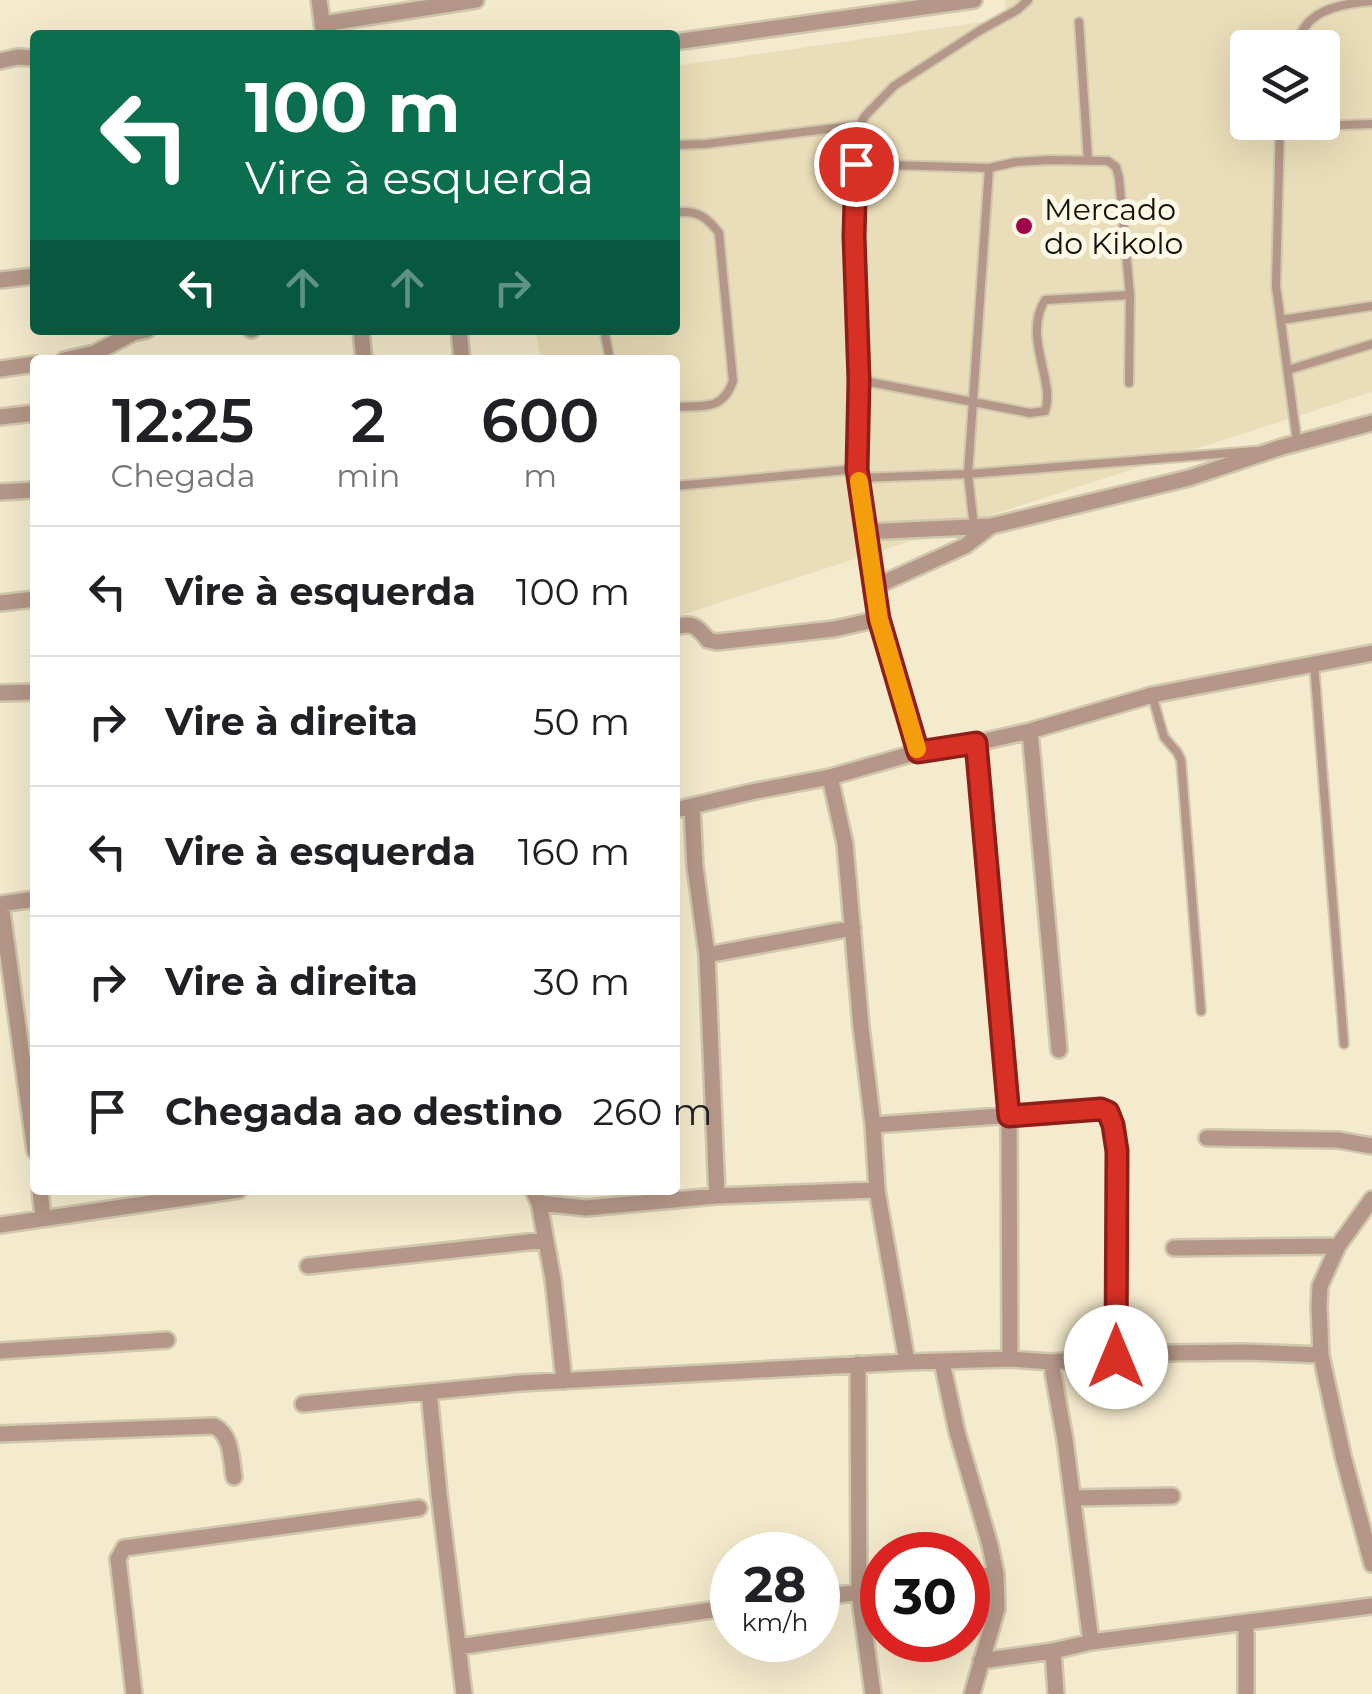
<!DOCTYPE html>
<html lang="pt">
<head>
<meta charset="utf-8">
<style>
	body { margin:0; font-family:Montserrat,sans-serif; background:#f2f2f2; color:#202124; height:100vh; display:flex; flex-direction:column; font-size:38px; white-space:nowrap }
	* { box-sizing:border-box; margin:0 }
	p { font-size:32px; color:#757577 }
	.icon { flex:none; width:55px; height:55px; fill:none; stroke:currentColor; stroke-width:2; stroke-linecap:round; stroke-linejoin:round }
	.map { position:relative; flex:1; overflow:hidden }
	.sheet { position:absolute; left:30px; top:355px; width:650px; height:840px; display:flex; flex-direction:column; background:#fff; border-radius:10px; box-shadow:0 10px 40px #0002 }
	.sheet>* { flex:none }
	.top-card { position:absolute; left:30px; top:30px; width:650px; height:305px; border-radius:10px; box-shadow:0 10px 40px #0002; background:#0b6e4f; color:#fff; overflow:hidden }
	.tools { position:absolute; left:1230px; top:30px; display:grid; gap:20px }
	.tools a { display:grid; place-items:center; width:110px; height:110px; border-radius:10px; background:#fff; box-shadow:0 10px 40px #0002; font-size:50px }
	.speed { position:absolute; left:710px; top:1532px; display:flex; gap:20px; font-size:50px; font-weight:700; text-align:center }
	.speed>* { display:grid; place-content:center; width:130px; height:130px; border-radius:50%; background:#fff; box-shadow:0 10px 40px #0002; line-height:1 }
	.speed small { font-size:25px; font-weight:400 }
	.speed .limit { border:15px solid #d22; background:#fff; color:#111 }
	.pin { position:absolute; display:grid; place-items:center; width:85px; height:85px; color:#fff; margin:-42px; border:5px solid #fff; border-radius:50%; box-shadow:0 2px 10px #0007 }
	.me { position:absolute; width:110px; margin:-55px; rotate:0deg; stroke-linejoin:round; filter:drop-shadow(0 0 8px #0008) }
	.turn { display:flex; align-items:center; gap:35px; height:210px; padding:0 50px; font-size:45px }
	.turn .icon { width:130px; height:130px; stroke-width:2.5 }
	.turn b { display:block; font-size:70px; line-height:85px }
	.lanes { display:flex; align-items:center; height:95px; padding:0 50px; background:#0003; justify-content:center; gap:50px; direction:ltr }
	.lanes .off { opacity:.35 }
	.eta { display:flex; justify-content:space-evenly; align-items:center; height:170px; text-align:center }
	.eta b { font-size:60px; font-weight:600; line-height:70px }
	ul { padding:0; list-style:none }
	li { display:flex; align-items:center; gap:30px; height:130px; padding:0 50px; border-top:2px solid #e0e0e0 }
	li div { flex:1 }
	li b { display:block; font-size:38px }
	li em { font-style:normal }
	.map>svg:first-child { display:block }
	.built { fill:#eaddb9; fill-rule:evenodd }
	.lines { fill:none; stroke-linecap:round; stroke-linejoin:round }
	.lane-casing { stroke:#d0c7ad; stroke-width:12 }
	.street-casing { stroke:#d0c7ad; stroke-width:20 }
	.lane { stroke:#b49788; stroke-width:8 }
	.street { stroke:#b49788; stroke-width:15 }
	.route-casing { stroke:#8d1f18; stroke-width:25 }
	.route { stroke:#d93025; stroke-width:18 }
	.slow { stroke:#f59e0b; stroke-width:18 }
	.poi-dot { fill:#9f0448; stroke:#fdf7e6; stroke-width:4 }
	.labels { text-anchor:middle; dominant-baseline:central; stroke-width:10; stroke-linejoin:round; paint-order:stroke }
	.poi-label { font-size:30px; fill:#151208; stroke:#fdf7e6; text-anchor:start }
</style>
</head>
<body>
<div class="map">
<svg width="1372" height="1694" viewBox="0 0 1372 1694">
	<rect width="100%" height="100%" fill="#f4eacd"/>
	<path class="built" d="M1006,0H1372V392L675,617V360H541L535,330H675V66L1004,19ZM1248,48H1322V122H1248Z"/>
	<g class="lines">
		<g class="lane-casing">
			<path id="lane" d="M1079,22L1088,161
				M1295,48C1299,39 1303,26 1311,20C1326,6 1352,3 1372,1
				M1280,122L1276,286L1297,441
				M1279,127L1372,124
				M675,145L705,144L860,125
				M856,164L989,168L1016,162L1049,160L1108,161L1116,167L1119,178L1130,295L1129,383
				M675,213C696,209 707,217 719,233L733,381C722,412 703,405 675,407
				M1281,320L1372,306
				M604,330L610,360
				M1288,370L1372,344
				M859,380L1030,413L1045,411C1056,382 1022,337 1045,300L1130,295
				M858,478L968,474L1255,451
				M675,486L857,469
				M974,527L968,474L989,168
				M865,532L857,469L859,380L854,236L856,151L860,125L865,116L894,86L979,31L1017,10L1028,0
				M1314,664L1344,1044
				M1152,695L1164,737L1177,752L1181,760L1201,1011"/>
		</g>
		<g class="street-casing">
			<path id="street" d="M319,0L324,35
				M322,24L476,0
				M675,42L974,0
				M0,61L18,57L35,58
				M0,280L35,276
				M251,330H252
				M361,330L364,360
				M459,330L462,360
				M64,360L95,353L133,333L147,330
				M0,369L35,364
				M0,417L35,413
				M0,492L35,490
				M874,587L965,546L991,526
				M0,603L35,599
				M675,627C692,622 697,626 708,640L717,642L834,629L879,619
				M0,693L35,692
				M1030,731L1059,1050
				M976,743L1009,1115L1010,1359
				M918,752L879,619L865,532L991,526L1189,478L1282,447L1372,423
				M830,777L845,844L861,1027L873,1125L877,1190L907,1362
				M692,807L695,867L707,955L717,1196
				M675,810L751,792L830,777L918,752L976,743L1030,731L1152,695L1372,653
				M0,904L35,899
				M1,904L35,1151
				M707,955L853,928
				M873,1125L1101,1109L1109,1112L1113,1125L1117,1151L1116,1357
				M1207,1138L1338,1140L1372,1146
				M40,1190L43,1217
				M533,1190L539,1203L586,1208L717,1196L877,1190
				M1372,1199L1338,1246L1320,1286L1319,1306L1321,1355L1343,1456L1372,1564
				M539,1203L553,1279L564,1381
				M0,1225L239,1190
				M1174,1248L1338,1246
				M308,1266L546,1240
				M0,1351L167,1340
				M942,1362L957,1432L990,1545L996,1574L997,1609L972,1694
				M1051,1362L1065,1440L1091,1642
				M858,1364L859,1593L873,1694
				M429,1392L439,1494L464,1694
				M303,1404L520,1383L907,1362L1010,1359L1051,1362L1167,1353L1244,1352L1321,1355
				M0,1434L214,1426C232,1435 231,1459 234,1477
				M1073,1498L1172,1496
				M968,1578L996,1574
				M818,1597L882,1590
				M1246,1624V1694
				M458,1647L732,1607
				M1053,1651L1056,1694
				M981,1661L1053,1651L1091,1642L1372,1606
				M134,1694L118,1559L124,1548L419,1508"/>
		</g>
		<use href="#lane" class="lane"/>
		<use href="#street" class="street"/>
	</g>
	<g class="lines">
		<g class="route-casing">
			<path id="route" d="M856,164L854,236L859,380L857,469L879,619L918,752L976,743L1009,1116L1101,1109L1108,1112L1113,1125L1117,1151L1116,1357"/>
		</g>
		<use href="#route" class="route"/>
		<path class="slow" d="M859,481L879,619L917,749"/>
	</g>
	<circle class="poi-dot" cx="1024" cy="226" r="10"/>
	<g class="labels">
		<g class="poi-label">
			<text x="1044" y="209">Mercado<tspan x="1044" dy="34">do Kikolo</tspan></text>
		</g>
	</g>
</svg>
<div class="tools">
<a><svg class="icon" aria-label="layers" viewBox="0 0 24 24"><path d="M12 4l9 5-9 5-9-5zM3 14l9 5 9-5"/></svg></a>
</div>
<div class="speed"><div>28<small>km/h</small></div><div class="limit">30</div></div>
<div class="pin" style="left:856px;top:164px;background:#d93025"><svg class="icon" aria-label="arrive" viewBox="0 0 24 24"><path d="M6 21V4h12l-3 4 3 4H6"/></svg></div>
<svg class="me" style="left:1116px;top:1357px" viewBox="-20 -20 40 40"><circle r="19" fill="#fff"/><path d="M0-13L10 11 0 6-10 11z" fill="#d93025"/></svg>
<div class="top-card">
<div class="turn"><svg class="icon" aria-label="left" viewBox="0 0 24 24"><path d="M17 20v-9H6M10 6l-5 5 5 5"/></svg><div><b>100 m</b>Vire à esquerda</div></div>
<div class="lanes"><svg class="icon" aria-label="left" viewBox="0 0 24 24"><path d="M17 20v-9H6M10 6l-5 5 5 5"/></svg><svg class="icon off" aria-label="ahead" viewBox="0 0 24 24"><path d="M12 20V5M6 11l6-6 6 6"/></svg><svg class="icon off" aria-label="ahead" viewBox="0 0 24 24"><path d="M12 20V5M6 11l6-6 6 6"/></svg><svg class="icon off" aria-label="right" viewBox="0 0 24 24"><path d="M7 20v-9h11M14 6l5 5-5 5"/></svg></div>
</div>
<section class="sheet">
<div class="eta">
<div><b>12:25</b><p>Chegada</p></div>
<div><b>2</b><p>min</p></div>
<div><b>600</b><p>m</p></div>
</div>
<ul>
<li><svg class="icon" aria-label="left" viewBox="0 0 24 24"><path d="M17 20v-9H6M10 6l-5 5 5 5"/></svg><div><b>Vire à esquerda</b></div><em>100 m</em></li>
<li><svg class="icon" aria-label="right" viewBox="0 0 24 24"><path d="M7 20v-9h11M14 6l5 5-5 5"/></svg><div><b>Vire à direita</b></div><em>50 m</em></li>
<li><svg class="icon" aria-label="left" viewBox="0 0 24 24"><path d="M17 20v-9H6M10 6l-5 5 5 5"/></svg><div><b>Vire à esquerda</b></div><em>160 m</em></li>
<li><svg class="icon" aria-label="right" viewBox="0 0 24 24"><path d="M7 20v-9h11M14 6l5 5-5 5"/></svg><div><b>Vire à direita</b></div><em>30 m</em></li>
<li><svg class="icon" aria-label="arrive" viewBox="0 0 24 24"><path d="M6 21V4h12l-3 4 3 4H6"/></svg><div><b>Chegada ao destino</b></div><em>260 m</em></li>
</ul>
</section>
</div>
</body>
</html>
